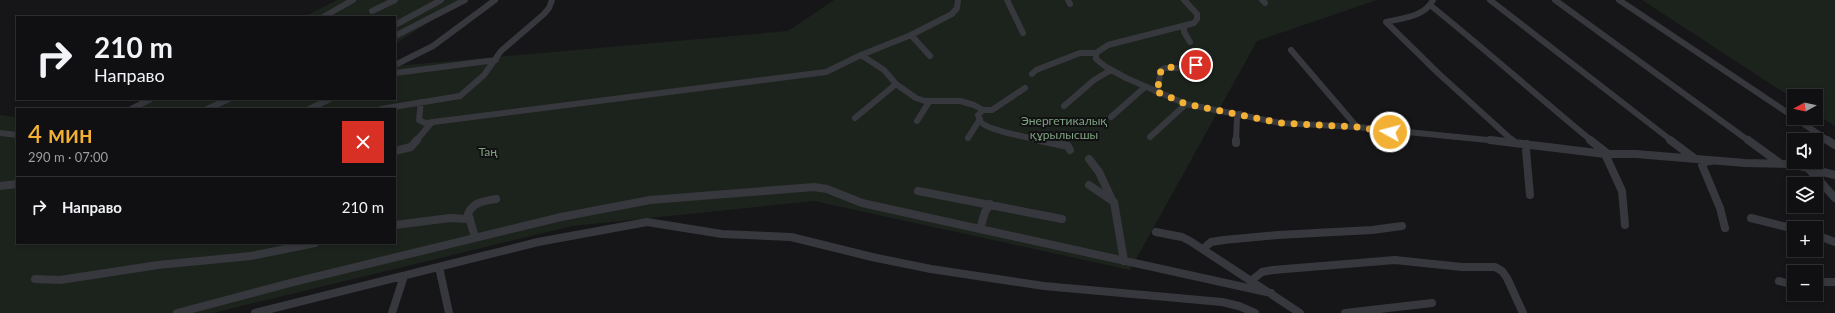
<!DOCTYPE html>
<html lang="ru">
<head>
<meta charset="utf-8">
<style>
	body { margin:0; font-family:Lato,sans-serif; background:#1e1e20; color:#f1f3f6; height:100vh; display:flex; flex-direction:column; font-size:15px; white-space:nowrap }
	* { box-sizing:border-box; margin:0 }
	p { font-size:13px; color:#9c9d9f }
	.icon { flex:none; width:22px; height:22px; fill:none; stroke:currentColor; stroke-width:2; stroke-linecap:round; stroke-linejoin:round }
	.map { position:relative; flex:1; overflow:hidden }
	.side { position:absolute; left:16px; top:108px; width:380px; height:136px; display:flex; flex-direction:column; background:#101012; border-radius:0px; box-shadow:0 2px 6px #0003,0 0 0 1px #303032 }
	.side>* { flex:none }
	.hud { position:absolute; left:16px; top:16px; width:380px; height:84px; border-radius:0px; box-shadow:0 2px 6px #0003,0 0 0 1px #303032; background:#101012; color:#f1f3f6; overflow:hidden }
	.needle { width:26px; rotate:262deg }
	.tools { position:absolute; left:1787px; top:89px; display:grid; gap:8px }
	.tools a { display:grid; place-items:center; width:36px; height:36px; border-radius:0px; background:#101012; box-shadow:0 2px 6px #0003,0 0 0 1px #303032; font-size:20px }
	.pin { position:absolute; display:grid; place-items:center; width:34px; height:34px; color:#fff; margin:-17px; border:2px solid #fff; border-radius:50%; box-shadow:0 1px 4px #0007 }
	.me { position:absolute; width:44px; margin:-22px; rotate:277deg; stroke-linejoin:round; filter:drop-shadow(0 0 3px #0008) }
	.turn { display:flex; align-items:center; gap:14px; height:84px; padding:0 12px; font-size:18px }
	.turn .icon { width:52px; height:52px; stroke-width:2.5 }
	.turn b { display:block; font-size:28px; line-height:34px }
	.round { display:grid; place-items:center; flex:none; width:42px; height:42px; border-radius:0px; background:#1e1e20 }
	.overview { display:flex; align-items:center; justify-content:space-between; height:68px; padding:0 12px }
	h1 { font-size:24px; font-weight:600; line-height:30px; color:#f2b134 }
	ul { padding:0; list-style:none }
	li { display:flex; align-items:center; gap:12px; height:60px; padding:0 12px; border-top:1px solid #303032 }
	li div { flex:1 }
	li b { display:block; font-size:15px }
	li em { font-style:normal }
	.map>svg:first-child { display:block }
	.green { fill:#1c231d }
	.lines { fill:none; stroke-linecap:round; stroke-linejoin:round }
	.minor-far1 { stroke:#37383d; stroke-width:6 }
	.minor { stroke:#37383d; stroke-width:8 }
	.route { stroke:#f2b134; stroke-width:7; stroke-dasharray:0 12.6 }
	.labels { text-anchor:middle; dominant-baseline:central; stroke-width:4; stroke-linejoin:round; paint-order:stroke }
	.park-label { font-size:12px; fill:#7fa381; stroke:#111113 }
</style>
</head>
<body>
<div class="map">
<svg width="1835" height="313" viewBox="0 0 1835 313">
	<rect width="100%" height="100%" fill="#161618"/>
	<path class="green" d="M337,0H463L395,44V17H304Z
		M834,0H1377L1257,41L1130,270L814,201L572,226L213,313H0V115L17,117V243H395V109H126L146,99H395V66L788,31Z
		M1642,0H1835V126L1816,114V96H1794V99Z"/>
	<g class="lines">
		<path class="minor-far1" d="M1007,0L1023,33
			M1068,0L1070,4
			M1184,0L1197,14V19L1194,23L1108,45L1096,53V59L1106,67L1126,78L1186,104L1280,123L1357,127L1498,141
			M1262,0L1265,3
			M1433,0C1424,17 1403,18 1386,22L1438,73L1513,141
			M1490,0L1672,141
			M1555,0L1749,141
			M1619,0L1794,117
			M1430,5C1485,49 1537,96 1592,141
			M372,11L395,0
			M323,17L353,0
			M395,25L441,0
			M1184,26V32L1190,42
			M911,35L930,56
			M395,36L465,0
			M1291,50L1357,127
			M861,55L884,70L896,84L916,98L925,101H960L974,105L983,110H992L1025,88
			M395,65L433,46L495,0
			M395,73L496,60
			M1032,74L1036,70L1080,53H1096
			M1155,91L1158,87L1161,70L1165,68H1188L1200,63
			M421,102L419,120L425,123L826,72L861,55L911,35L952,14L957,8L958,0
			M1064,106L1094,80L1111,70
			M131,109L151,99
			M207,109L229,99
			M309,109L330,99
			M381,109L460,96L484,75L501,51L544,14L549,8L552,0
			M983,110L978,115C979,117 979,119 980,121C986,131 1033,138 1045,141
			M1111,117L1145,87
			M855,118L896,84
			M1795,118L1829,141
			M917,121L929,102
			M0,133L17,135
			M1150,137L1186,104
			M968,138L980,119
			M416,141L432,122
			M1236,141L1237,118L1240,114"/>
		<path class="minor" d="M1040,140L1068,146L1070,150
			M1490,140L1605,154H1636L1745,163L1792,164L1835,175
			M1511,140L1515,143
			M1590,140L1608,154
			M1670,140L1694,158
			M1748,140L1781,164
			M1827,140L1835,145
			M1236,143V140
			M1527,144L1526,150L1530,195
			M395,151L411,147L417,140
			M1605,154L1622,191L1625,225
			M1089,159L1099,172L1112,200
			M1711,161L1704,162L1702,165L1720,208L1725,228
			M1807,167L1835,198
			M1089,185L1114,202L1124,261
			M0,186L17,184
			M918,191L1062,219
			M1751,218L1794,229
			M395,225L450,218L470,219
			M980,229L985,212L990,204
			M1156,232L1182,237L1190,241L1300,313
			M1816,235L1835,242
			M475,237L468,214C473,202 484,201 496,199
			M1203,249L1211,242L1224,240L1278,235L1372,230L1402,226
			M439,267L449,313
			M35,279L60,280L158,265L251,256L315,243
			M1252,280L1262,272L1273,270L1395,260L1462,267H1495L1502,271L1507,278L1523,313
			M1779,281L1794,285
			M1816,282H1835
			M177,313L294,282L561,217L650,200L814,187L827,189L862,203L1271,293
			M255,313L538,242L647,222L722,234L791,237L872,257L931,269L1044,286L1222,302L1239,306L1255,313
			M392,313L404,276
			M1345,313L1432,303"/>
	</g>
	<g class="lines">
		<path class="route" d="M1196,65C1185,70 1172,64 1161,70L1158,87L1155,91L1186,104L1280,123L1357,127L1390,132"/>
	</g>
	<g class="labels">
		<g class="park-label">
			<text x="1064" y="120">Энергетикалық<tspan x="1064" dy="14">құрылысшы</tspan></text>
			<text x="488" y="151">Таң</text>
		</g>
	</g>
</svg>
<div class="tools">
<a><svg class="needle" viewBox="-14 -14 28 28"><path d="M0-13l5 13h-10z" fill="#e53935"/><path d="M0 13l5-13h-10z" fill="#9c9d9f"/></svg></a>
<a><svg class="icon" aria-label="sound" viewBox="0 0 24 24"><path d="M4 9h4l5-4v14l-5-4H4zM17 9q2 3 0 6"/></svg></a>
<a><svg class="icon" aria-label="layers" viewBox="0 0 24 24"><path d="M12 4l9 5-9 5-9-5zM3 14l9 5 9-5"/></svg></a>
<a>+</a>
<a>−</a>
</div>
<div class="pin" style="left:1196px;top:65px;background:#d93025"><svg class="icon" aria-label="arrive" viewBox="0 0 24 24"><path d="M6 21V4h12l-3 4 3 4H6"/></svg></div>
<svg class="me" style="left:1390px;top:132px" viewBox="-20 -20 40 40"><circle r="17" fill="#f2b134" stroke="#fff" stroke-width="3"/><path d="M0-11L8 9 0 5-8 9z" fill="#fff"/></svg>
<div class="hud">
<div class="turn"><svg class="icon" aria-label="right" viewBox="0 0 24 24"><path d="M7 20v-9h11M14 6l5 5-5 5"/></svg><div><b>210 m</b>Направо</div></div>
</div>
<section class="side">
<div class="overview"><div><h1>4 мин</h1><p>290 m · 07:00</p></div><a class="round" style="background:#d93025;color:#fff"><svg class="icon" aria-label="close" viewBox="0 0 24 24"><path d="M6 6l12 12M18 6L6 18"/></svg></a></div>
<ul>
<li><svg class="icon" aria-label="right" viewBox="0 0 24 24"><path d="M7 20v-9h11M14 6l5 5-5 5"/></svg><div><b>Направо</b></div><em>210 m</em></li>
</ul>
</section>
</div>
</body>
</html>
